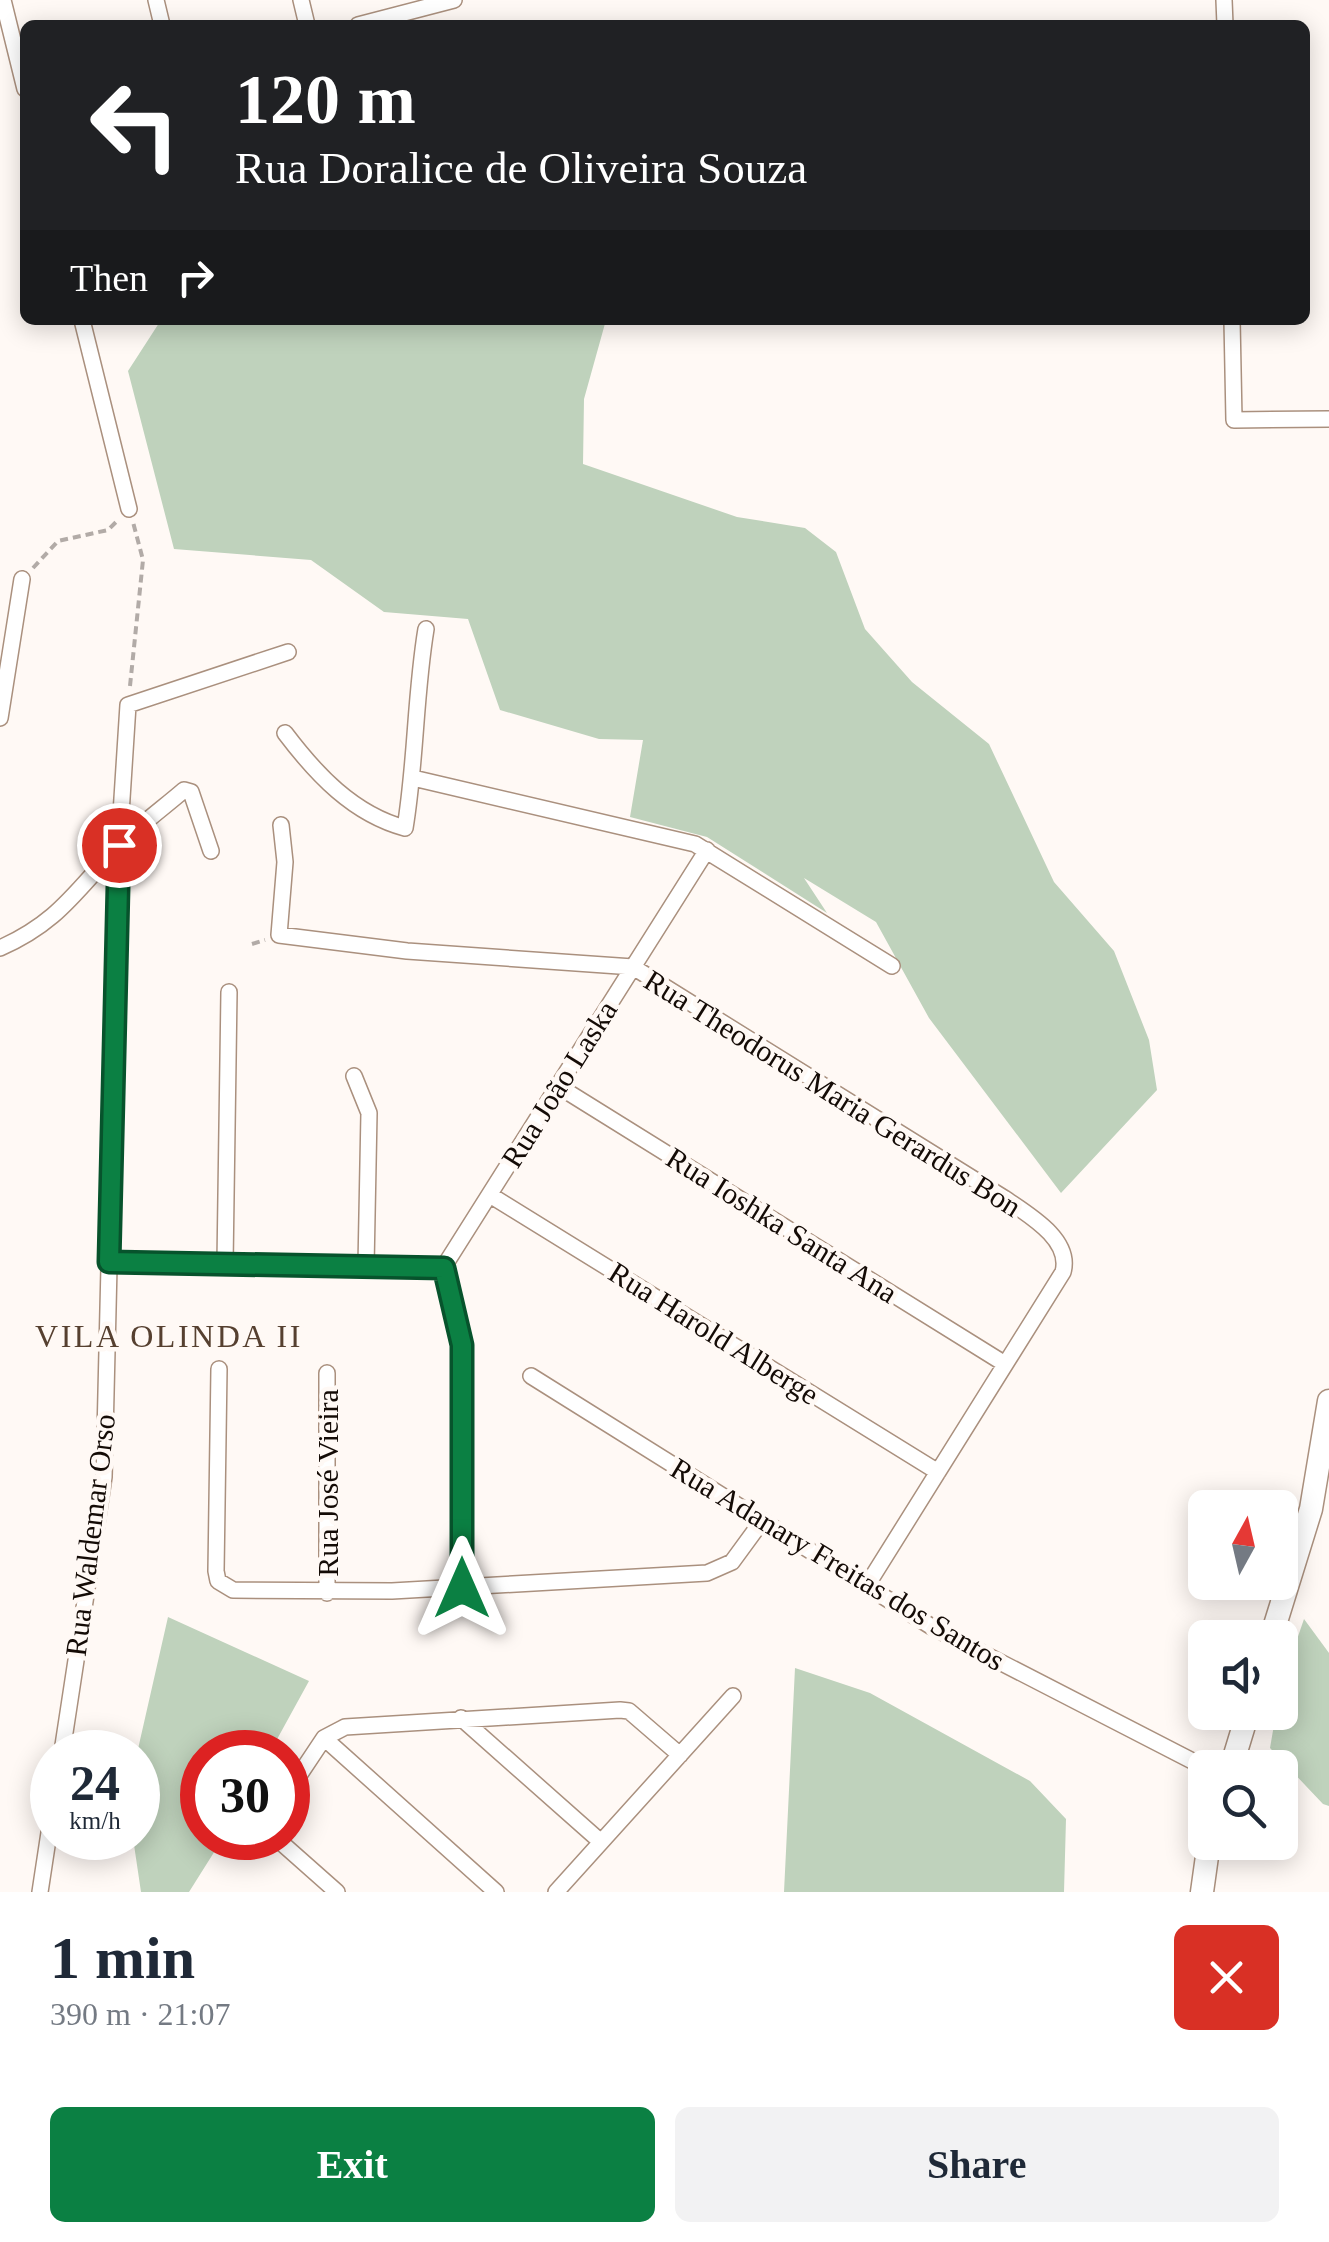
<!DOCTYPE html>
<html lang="en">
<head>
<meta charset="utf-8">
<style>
	body { margin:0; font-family:"Times New Roman",serif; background:#f2f2f3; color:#1f2937; height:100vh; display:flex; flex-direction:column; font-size:38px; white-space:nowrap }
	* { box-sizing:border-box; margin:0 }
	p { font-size:32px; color:#747a83 }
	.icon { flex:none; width:55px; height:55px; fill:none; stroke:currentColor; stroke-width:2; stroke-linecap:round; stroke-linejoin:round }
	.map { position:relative; height:1892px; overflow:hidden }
	.details { display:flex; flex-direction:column; background:#fff; flex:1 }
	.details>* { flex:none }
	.top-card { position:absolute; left:20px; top:20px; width:1290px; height:305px; border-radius:15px; box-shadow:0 5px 25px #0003; background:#202124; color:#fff; overflow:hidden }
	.needle { width:65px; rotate:8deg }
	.tools { position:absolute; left:1188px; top:1490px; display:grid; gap:20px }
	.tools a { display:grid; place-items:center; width:110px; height:110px; border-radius:15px; background:#fff; box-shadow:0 5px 25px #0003; font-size:50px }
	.speed { position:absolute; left:30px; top:1730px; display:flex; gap:20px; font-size:50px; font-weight:700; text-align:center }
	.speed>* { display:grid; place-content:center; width:130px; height:130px; border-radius:50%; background:#fff; box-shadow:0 5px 25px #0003; line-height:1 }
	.speed small { font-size:25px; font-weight:400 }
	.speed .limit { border:15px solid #d22; background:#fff; color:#111 }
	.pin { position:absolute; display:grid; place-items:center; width:85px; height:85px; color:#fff; margin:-42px; border:5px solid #fff; border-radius:50%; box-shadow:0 2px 10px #0007 }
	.me { position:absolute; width:110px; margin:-55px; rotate:0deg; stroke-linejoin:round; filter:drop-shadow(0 0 8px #0008) }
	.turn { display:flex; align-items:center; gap:35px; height:210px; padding:0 50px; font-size:45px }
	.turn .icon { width:130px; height:130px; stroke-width:2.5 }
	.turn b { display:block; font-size:70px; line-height:85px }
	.then { display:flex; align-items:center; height:95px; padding:0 50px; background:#0003; gap:20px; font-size:38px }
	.round { display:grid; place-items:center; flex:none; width:105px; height:105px; border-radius:15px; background:#f2f2f3 }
	.head { display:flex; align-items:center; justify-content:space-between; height:170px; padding:0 50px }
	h1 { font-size:60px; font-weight:800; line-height:75px }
	.primary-button { display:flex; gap:20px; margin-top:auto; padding:20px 50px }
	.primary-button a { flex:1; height:115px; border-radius:15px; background:#0b8043; color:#fff; font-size:40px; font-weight:800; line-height:115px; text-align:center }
	.primary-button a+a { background:#f2f2f3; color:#1f2937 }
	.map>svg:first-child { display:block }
	.green { fill:#bfd2bc }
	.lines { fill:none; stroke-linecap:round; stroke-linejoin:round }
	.minor-casing { stroke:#aa907e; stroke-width:18 }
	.secondary-casing { stroke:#aa907e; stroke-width:25 }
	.path { stroke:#b2aba7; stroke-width:4; stroke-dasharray:8 5; stroke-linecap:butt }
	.minor { stroke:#fff; stroke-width:15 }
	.secondary { stroke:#fff; stroke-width:22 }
	.route-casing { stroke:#07532c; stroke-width:25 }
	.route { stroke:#0b8043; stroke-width:18 }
	.labels { text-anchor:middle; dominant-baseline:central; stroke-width:9; stroke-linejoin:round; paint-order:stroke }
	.street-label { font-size:30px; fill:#140b06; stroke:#fff9f5 }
	.neighbourhood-label { font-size:32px; letter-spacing:2.5px; fill:#564030; stroke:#fff9f5 }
</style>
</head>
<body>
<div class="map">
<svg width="1329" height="1892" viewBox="0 0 1329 1892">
	<rect width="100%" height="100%" fill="#fff9f5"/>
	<path class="green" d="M161,320H606L584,399L583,464L737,517L805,528L836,552L865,629L912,682L989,744L1054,882L1114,951L1149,1040L1157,1090L1061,1193L929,1018L876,922L804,878L827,913L707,837L630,817L643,740L599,739L500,710L468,619L384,612L311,560L174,549L128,371Z
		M168,1617L309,1681L270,1752H202V1838H223L189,1892H141L133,1838H138V1749Z
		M1304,1619L1329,1653V1806L1323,1804L1270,1748L1276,1713L1280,1712L1281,1686Z
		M795,1668L870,1693L1030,1781L1066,1819L1064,1892H784Z"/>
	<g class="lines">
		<g class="minor-casing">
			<path id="minor" d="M3,0L25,89
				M156,0L162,25
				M301,0L307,25
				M1224,0L1225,25
				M358,25L454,0
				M82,320L129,509
				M1232,320L1234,420L1329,419
				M0,718L22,579
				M285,733C316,774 353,814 405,828C416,762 415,695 426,629
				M413,778L695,844L892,966
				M281,825L285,862L279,935L407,951L633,967L1004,1198C1027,1214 1072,1239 1063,1272L866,1587
				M0,948C59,922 76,890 118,847C138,826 162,809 184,790L191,792L211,851
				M354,1076L369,1113L366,1266
				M558,1086L1005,1364
				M490,1195L938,1472
				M109,1262L443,1268
				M225,1264L229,992
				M443,1268L707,850
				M443,1268L462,1345V1587
				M219,1369L216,1571L218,1581L233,1590L392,1591L707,1573L732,1562L762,1521
				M327,1373V1593
				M531,1376L932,1627L1206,1768
				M461,1718L601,1842
				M324,1738L496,1892
				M62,1752L104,1477L119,845L128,705L288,652
				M288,1792L324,1738L345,1727L620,1710L629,1711L680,1755
				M276,1838L337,1892
				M40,1892L52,1813
				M556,1892L733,1696"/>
		</g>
		<g class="secondary-casing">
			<path id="secondary" d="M1271,1638L1311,1509L1329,1401
				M1231,1768L1248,1712
				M1202,1892L1209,1842"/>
		</g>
		<path class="path" d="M33,568L58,541L108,530L117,521
			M130,686L143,560L133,522
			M252,944L265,940"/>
		<use href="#minor" class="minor"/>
		<use href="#secondary" class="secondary"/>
	</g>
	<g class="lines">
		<g class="route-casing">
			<path id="route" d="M119,845L109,1262L444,1268L462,1345V1588"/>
		</g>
		<use href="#route" class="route"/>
	</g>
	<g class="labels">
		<g class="street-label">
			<text transform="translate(559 1084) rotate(-58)">Rua João Laska</text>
			<text transform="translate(833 1093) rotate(32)">Rua Theodorus Maria Gerardus Bon</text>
			<text transform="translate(782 1225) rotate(32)">Rua Ioshka Santa Ana</text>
			<text transform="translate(714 1333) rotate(32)">Rua Harold Alberge</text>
			<text transform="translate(327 1483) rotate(-90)">Rua José Vieira</text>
			<text transform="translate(90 1535) rotate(-83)">Rua Waldemar Orso</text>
			<text transform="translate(838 1564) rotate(31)">Rua Adanary Freitas dos Santos</text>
		</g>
		<g class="neighbourhood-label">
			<text x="169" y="1336">VILA OLINDA II</text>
		</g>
	</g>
</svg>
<div class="tools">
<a><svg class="needle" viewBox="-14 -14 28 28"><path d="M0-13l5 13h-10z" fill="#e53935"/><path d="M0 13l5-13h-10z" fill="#747a83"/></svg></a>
<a><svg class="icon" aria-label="sound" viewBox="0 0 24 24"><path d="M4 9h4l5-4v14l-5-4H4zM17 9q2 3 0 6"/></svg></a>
<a><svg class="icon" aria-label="search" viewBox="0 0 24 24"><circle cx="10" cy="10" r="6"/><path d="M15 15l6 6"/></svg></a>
</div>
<div class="speed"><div>24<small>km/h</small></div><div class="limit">30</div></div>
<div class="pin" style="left:119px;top:845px;background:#d93025"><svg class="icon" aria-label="arrive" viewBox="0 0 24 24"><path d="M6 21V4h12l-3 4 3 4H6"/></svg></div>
<svg class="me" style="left:462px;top:1588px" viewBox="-20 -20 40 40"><path d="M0-17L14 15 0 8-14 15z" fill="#0b8043" stroke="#fff" stroke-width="4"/></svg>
<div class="top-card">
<div class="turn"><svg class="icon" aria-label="left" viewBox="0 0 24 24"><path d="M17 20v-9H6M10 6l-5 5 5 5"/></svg><div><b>120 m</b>Rua Doralice de Oliveira Souza</div></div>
<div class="then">Then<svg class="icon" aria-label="right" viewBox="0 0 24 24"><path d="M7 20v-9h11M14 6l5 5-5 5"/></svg></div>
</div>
</div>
<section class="details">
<div class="head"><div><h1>1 min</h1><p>390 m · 21:07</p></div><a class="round" style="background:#d93025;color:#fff"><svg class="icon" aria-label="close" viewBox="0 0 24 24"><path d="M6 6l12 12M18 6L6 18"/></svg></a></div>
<div class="primary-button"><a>Exit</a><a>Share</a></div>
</section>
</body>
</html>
